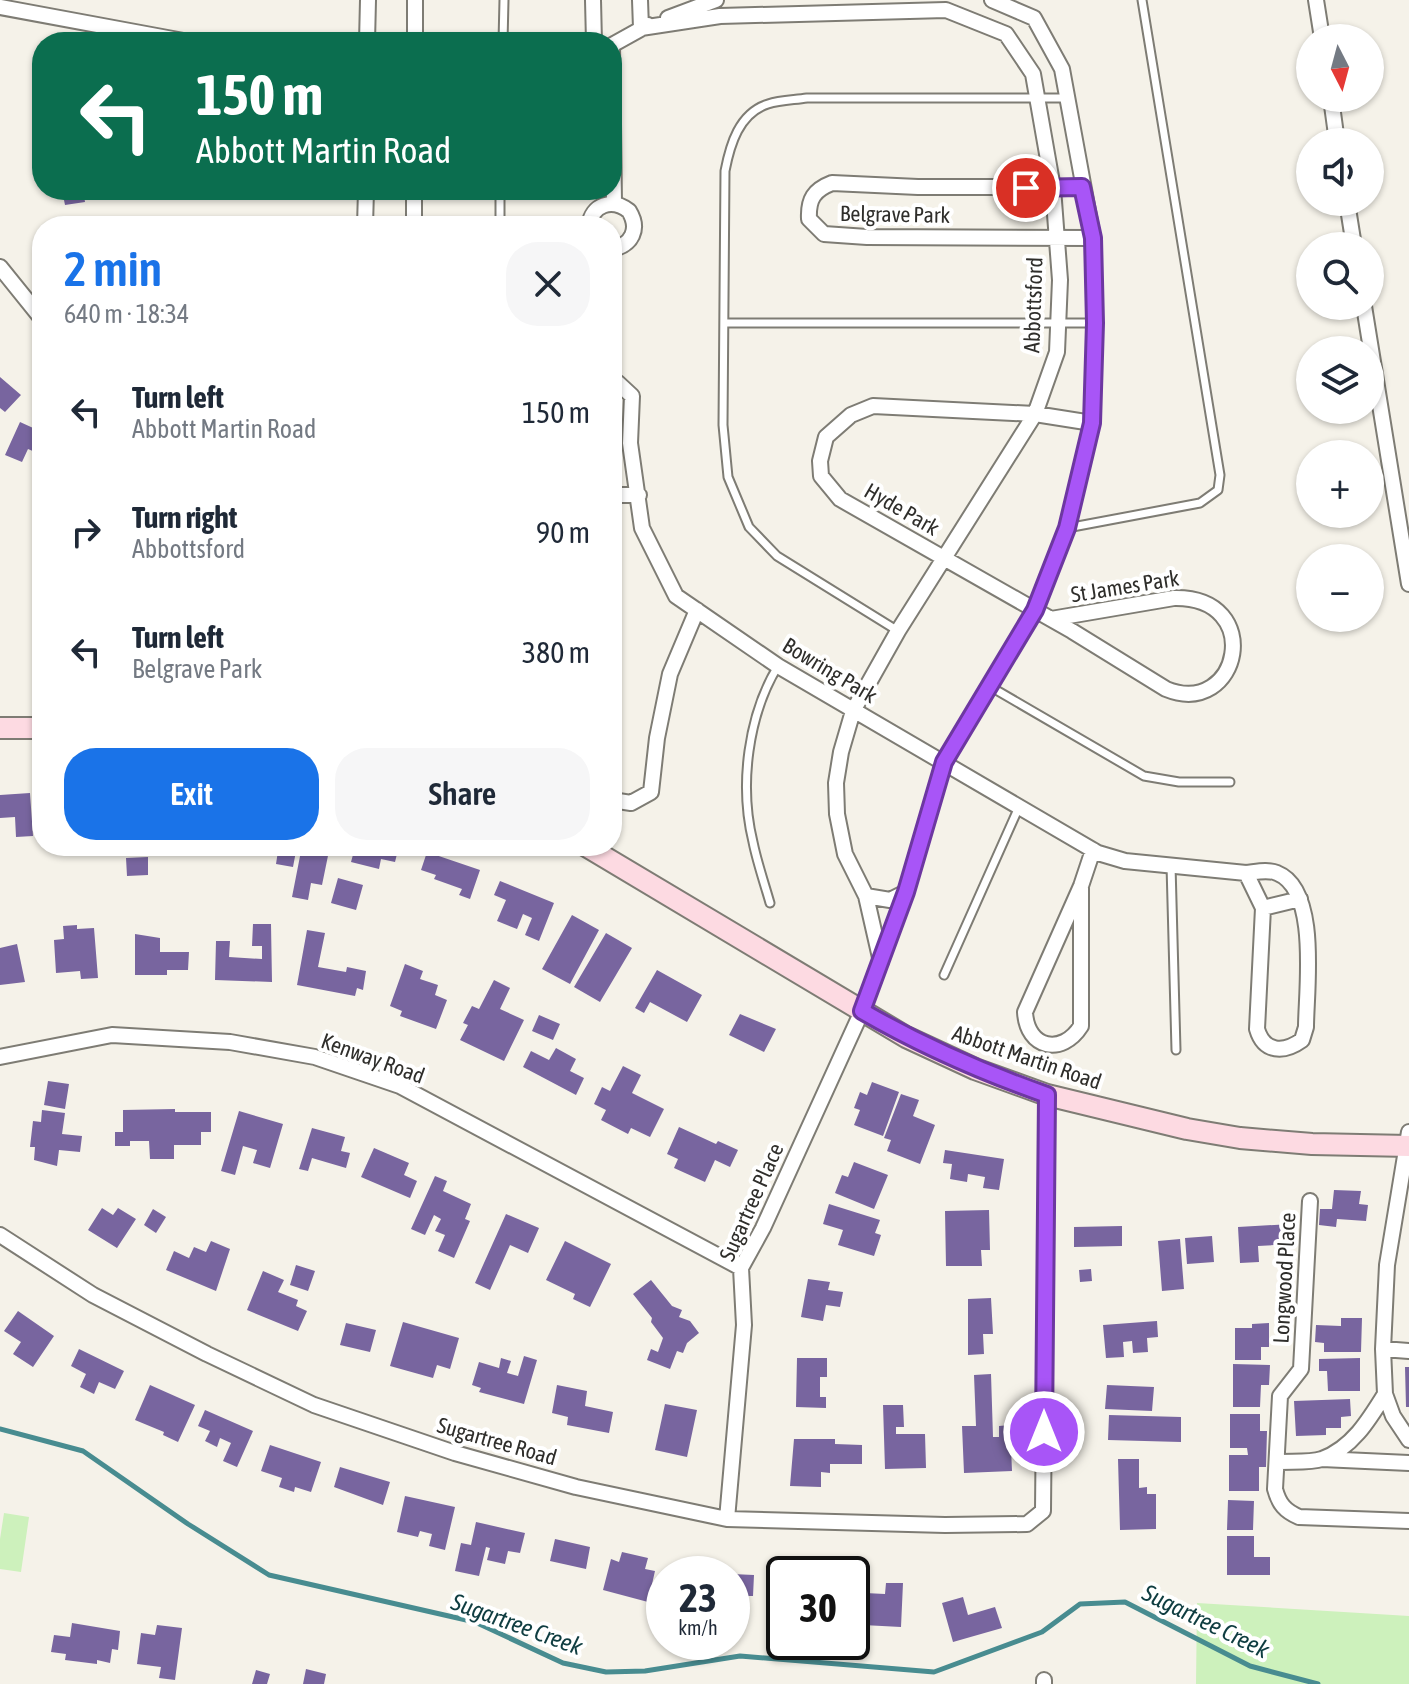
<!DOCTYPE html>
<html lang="en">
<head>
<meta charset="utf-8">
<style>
	body { margin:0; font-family:"Asap Condensed",sans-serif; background:#f6f6f7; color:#1f2937; height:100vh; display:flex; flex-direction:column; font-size:30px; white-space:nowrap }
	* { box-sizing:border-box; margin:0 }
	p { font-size:26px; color:#747a83 }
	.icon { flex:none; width:44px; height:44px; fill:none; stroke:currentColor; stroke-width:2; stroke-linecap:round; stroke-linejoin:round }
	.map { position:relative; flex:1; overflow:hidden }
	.side { position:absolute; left:32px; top:216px; width:590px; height:640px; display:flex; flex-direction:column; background:#fff; border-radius:32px; box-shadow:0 2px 6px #0004 }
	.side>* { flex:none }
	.hud { position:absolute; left:32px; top:32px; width:590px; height:168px; border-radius:32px; box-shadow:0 2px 6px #0004; background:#0b6e4f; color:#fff; overflow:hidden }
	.needle { width:52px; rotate:174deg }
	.tools { position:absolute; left:1296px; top:24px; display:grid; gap:16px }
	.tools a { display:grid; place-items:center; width:88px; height:88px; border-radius:50%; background:#fff; box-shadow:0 2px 6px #0004; font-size:40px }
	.speed { position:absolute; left:646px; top:1556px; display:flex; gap:16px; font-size:40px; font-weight:700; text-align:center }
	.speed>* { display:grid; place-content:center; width:104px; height:104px; border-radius:50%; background:#fff; box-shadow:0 2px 6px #0004; line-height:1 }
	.speed small { font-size:20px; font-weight:400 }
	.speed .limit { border:4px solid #111; border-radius:12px; background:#fff; color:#111 }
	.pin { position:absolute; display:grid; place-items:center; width:68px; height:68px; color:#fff; margin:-34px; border:4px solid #fff; border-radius:50%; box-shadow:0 2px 8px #0007 }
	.me { position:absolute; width:88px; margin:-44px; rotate:0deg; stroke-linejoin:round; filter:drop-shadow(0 0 6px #0008) }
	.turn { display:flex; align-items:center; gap:28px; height:168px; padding:0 32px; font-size:36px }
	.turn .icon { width:104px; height:104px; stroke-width:2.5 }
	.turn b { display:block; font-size:56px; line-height:68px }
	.round { display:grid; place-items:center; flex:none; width:84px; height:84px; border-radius:32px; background:#f6f6f7 }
	.overview { display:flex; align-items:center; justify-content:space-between; height:136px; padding:0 32px }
	h1 { font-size:48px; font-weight:600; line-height:60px; color:#1a73e8 }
	.primary-button { display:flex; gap:16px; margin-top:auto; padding:16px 32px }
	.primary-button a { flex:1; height:92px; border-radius:32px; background:#1a73e8; color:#fff; font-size:32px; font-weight:600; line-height:92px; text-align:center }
	.primary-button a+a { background:#f6f6f7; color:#1f2937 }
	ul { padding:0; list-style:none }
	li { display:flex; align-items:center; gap:24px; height:120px; padding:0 32px }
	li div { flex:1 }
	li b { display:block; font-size:30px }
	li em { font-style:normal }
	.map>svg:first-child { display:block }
	.green { fill:#cdf1bc }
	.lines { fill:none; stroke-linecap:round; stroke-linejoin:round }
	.stream { stroke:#488c90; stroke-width:5 }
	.building { fill:#78659f }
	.lane-casing { stroke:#7e7c74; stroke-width:11 }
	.street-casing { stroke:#7e7c74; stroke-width:18 }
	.secondary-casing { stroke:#7e7c74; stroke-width:24 }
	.lane { stroke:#fff; stroke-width:7 }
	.street { stroke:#fff; stroke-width:14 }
	.secondary { stroke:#fddae2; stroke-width:20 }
	.route-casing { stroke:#6d37a1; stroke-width:20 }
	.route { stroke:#a855f7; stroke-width:14 }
	.labels { text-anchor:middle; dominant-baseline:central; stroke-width:8; stroke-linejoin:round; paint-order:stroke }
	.street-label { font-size:22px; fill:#2f2e2b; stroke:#fff }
	.water-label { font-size:24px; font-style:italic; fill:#0f3d41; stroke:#fff }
</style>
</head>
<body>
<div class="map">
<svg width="1409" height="1684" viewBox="0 0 1409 1684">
	<rect width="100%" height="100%" fill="#f5f2e9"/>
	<path class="green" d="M4,1513L29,1517L21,1572L0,1569V1539Z
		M1197,1603L1409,1616V1684H1196Z"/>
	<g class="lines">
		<path class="stream" d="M0,1429L83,1451L188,1524L269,1575L475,1622L563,1663L606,1672L645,1671L740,1656L934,1672L1042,1632L1080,1604L1125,1602L1250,1666L1318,1684"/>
	</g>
	<path class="building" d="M62,190H83L85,202L65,205Z
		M0,377L21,395L5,412L0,408Z
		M20,422L42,432V455L28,449L22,462L5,455Z
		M30,793L33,836L16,837L15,817L0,818V795Z
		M162,846H179V854L162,853Z
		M270,846H297L293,867L276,864L278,851L269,849Z
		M302,846H330L322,885L311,883L308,900L292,897Z
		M346,846H399L395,862L381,859L379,869L351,862L354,851L345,848Z
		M427,852L480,870L470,899L459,895L462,889L434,879L436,875L421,870Z
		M148,857V875L127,876L126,858Z
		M338,878L363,885L356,910L331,903Z
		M500,881L554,903L539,941L525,935L532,918L523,914L517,929L497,921L506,900L494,895Z
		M572,915L599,930L570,984L542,969Z
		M253,924H271L272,982L215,980L216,941H230L229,957L262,959V946H252Z
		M77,925V929L94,928L98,978L81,979L80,971L56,973L54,940L64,939L63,926Z
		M307,930L325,933L318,967L346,972L347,967L366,971L363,990L357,988L355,996L297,985Z
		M606,933L632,948L600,1002L574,987Z
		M135,934L160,938V952H189L188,970H167V975H135Z
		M17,944L25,982L0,985V948Z
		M405,964L423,971L420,979L438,985L435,995L447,1000L436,1029L400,1016L402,1011L390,1006Z
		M657,970L702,995L687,1022L650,1002L644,1013L635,1008Z
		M494,980L510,988L500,1009L524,1020L504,1061L460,1040L468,1025L463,1023L472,1006L479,1009Z
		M740,1014L776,1029L764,1052L729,1035Z
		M539,1015L560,1024L553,1040L532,1031Z
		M556,1048L576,1059L570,1071L584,1078L576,1095L523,1067L531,1051L549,1060Z
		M623,1066L641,1075L632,1093L664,1109L650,1137L631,1128L628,1134L601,1120L606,1110L594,1104L602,1087L610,1091Z
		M48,1081L69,1084L65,1109L44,1105Z
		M872,1082L899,1092L883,1136L854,1125L860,1110L854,1108L860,1092L867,1095Z
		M901,1094L919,1100L913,1116L935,1125L920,1164L887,1151L891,1140L884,1138Z
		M175,1109V1112H211V1132H201V1145H174V1159H150L149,1141H130V1146H115V1132H123V1110Z
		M42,1110L65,1113L62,1134L82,1136L80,1152L59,1150L57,1166L34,1160L35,1147H30L33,1121L41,1122Z
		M239,1111L283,1124L270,1168L253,1163L257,1150L243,1146L235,1175L221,1171Z
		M679,1127L716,1144L718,1141L738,1150L730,1167L715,1160L705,1182L674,1168L678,1159L667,1154Z
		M312,1128L345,1137L341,1151L350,1153L346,1168L312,1158L308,1171L299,1169Z
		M374,1148L409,1163L404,1175L417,1181L410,1198L361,1177Z
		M945,1150L1004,1159L999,1190L983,1188L985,1177L968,1174L967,1182L950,1179L952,1164L943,1163Z
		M854,1162L888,1175L874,1209L835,1193L842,1175L848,1177Z
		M435,1176L447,1181L443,1191L471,1204L465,1219L470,1221L454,1258L438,1251L445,1235L435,1231L441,1219L434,1215L425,1235L411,1229Z
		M1334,1190L1361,1191L1359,1204L1368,1205L1366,1221L1337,1219L1336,1227L1319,1225L1320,1209H1332Z
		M829,1204L880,1220L875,1233L881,1235L874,1256L838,1245L843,1230L823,1224Z
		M102,1208L113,1215L118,1208L136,1219L117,1248L88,1230Z
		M153,1209L166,1217L156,1233L144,1225Z
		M989,1210L990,1250H981L982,1266H946L945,1211Z
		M506,1214L539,1228L528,1253L510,1245L490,1290L475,1283Z
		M1291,1224L1292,1244L1258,1246L1259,1262L1240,1263L1238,1227Z
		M1122,1226V1246L1074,1247V1227Z
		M1212,1236L1214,1262L1187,1264L1185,1238Z
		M1180,1239L1184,1289L1162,1291L1158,1241Z
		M211,1241L230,1249L216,1291L166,1270L174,1251L189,1258L194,1247L206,1252Z
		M565,1241L611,1264L590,1307L573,1299L575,1294L546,1280Z
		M296,1265L315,1271L308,1291L290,1285Z
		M1091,1269L1092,1281L1080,1282L1079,1270Z
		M263,1271L284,1280L278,1292L298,1300L296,1306L307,1311L298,1331L247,1310Z
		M808,1279L830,1282L828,1290L843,1292L840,1307L826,1305L823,1321L801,1317Z
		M651,1280L672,1306L682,1310L679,1317L690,1321L699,1333L687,1343L683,1353L677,1351L670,1369L647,1360L651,1349L658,1352L663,1338L651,1322L652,1318L633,1294Z
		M991,1298L993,1334H983L984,1354L968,1355V1299Z
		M18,1311L54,1336L33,1367L13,1354L21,1342L4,1331Z
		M1341,1318H1362L1361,1352H1324V1343L1315,1342L1316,1325L1341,1326Z
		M1157,1321L1158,1337L1147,1338L1148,1352L1133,1353L1132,1341L1123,1342L1124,1357L1106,1358L1103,1325Z
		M403,1322L459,1338L450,1369L437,1365L433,1378L390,1366Z
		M346,1323L376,1330L370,1352L340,1345Z
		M1269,1323V1347H1261V1360H1235V1328H1252V1324Z
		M79,1349L124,1371L115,1389L99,1382L94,1394L80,1387L86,1374L71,1366Z
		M524,1356L537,1360L524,1404L479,1392L481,1388L472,1385L479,1362L499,1368L501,1358L511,1361L507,1373L518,1376Z
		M797,1358H827V1377H820V1397H826V1408L796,1407Z
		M1360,1358V1391H1328L1327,1371H1319V1359Z
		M1233,1364L1270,1365L1269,1385H1261L1260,1407H1233Z
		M1405,1367H1409V1407H1406Z
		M991,1374L993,1437H999V1426L1010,1425L1012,1471L964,1473L962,1426H976L974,1375Z
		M150,1385L195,1405L178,1442L163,1435L164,1432L135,1420Z
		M557,1385L587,1391L585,1406L613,1412L609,1433L567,1425L568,1417L552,1413Z
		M1107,1385L1154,1387L1152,1411L1105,1409Z
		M1350,1399L1351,1416L1341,1417V1428H1326V1435L1296,1436L1294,1401Z
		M665,1404L697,1410L687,1457L655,1450Z
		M883,1405H903L904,1427H896V1434H925L926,1468L885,1469Z
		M205,1410L253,1431L237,1467L223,1461L231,1443L220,1438L217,1447L205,1441L210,1431L198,1426Z
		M1230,1414H1260V1431H1267L1266,1467H1259V1491H1229V1455H1248L1247,1448H1230Z
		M1109,1415L1181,1417V1442L1108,1440Z
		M794,1439H835V1444L862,1445V1464H830V1473L821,1472V1487L790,1486Z
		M270,1445L321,1462L311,1492L295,1487L294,1492L279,1487L282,1478L261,1471Z
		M1118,1459H1139V1488L1147,1487V1494H1156V1529L1120,1530Z
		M340,1467L390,1482L383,1505L334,1487Z
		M405,1496L455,1507L445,1550L429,1546L432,1534L420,1531L418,1537L397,1532Z
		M1228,1500L1254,1501L1253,1530H1227Z
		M476,1522L525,1533L520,1553L508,1551L505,1564L487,1560L490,1548L486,1547L479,1576L455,1571L461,1543L471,1545Z
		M1227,1536H1254V1557H1270V1575H1227Z
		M555,1539L590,1547L586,1569L550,1561Z
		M622,1552L648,1558L645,1569L655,1571L648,1602L603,1590L611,1559L619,1562Z
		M732,1574L754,1575L753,1596H732Z
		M886,1583H903L901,1627L863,1625L865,1593L885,1594Z
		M963,1597L968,1615L995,1607L1002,1628L953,1642L942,1603Z
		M72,1623L120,1631L118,1650L112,1649L110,1663L97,1660V1664L65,1660L66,1654L51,1652L54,1635L70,1637Z
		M157,1625L182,1628L175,1680L159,1678L161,1667L137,1664L141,1633L155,1635Z
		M306,1669L326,1674L324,1684H303Z
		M256,1670L270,1674L267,1684H252Z"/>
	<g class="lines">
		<g class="lane-casing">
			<path id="lane" d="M503,42L504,0
				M500,226V190
				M726,323H1095
				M1067,528L1200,503L1218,490L1220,475L1142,0
				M898,631L777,556L749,527L728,477L723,425L725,171C730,145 739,113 768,104C780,100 794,100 807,98H1066
				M991,687L1144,776L1179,782H1230
				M1171,865L1176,1050
				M770,903C764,882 757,862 753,842C739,785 748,715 778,666
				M944,975L1019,807"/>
		</g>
		<g class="street-casing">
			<path id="street" d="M593,0L594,42
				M640,0L641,28
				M1316,0L1322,38
				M0,7L189,42
				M668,18L716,0
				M641,28L720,16L946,10L1006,34L1033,74L1053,188L1060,280L1057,352L1035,414L898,631L853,711L841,752L836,783L837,814L845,854L866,896L890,900L906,892
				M367,42L368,0
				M415,42V0
				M612,45L614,203
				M612,45L648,25
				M1331,98L1337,142
				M1082,187H918L832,183C814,190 808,199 809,219L824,234L867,237L1093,238
				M1347,202L1354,246
				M365,226L366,190
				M414,226V190
				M589,226C592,204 612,198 629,211C640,229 632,245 612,249
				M0,267L42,319
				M1364,306L1409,584
				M612,382L618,383L632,396L630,443L642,528L676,596L778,666L1098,853L1125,861L1246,873C1256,872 1268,869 1277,873C1320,890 1306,991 1306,1027L1302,1040C1284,1053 1264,1053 1257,1029L1263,908L1246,873
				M612,495H639
				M1051,619L1174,598C1266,596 1240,719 1166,689L1072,631L840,499L821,476L820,461L826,437L851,415L873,406L1035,414L1092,423
				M612,800L631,803L651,792L657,738L670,674L697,610
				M1081,886V1026C1062,1056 1027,1049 1025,1012L1081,886L1093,850
				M866,896L881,962
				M1263,908L1300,899
				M0,1057L112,1035L230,1042L315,1057L400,1086L741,1268
				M1409,1132L1387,1265L1383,1349L1385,1394L1393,1416L1409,1440
				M1310,1201L1301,1369L1280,1396L1275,1489C1279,1504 1285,1511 1299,1517L1409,1521
				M0,1235L93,1295L207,1354L314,1405L455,1453L576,1487L727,1519L945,1525L1027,1524L1043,1511L1047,1095
				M1383,1349L1409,1351
				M1322,1459L1409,1463
				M1277,1462C1291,1461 1310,1463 1322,1459C1352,1448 1369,1420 1385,1394
				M727,1519L744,1325L741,1268L763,1228L862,1011L906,892L944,762L1035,610L1067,528L1092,423L1095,323L1093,238L1062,69L1034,18L992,0
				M1044,1684V1680"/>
		</g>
		<g class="secondary-casing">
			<path id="secondary" d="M0,728H42
				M586,846L906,1037L975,1069L1047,1095L1187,1129L1240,1138L1312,1144L1409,1146"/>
		</g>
		<use href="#lane" class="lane"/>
		<use href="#street" class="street"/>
		<use href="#secondary" class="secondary"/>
	</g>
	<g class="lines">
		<g class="route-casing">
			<path id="route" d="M1026,188L1082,187L1093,238L1095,323L1092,423L1067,528L1035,610L944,762L906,892L862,1011C922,1046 982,1072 1047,1095L1044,1432"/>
		</g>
		<use href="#route" class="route"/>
	</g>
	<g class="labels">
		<g class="street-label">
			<text transform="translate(895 214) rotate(1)">Belgrave Park</text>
			<text transform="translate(1033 305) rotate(-88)">Abbottsford</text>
			<text transform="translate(902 509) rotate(30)">Hyde Park</text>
			<text transform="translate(1125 586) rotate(-9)">St James Park</text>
			<text transform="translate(830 670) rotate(31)">Bowring Park</text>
			<text transform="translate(1027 1057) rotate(19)">Abbott Martin Road</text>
			<text transform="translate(373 1058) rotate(20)">Kenway Road</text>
			<text transform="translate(751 1202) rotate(-66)">Sugartree Place</text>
			<text transform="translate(1284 1278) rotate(-87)">Longwood Place</text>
			<text transform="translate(497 1441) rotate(16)">Sugartree Road</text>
		</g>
		<g class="water-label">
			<text transform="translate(1206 1621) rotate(26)">Sugartree Creek</text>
			<text transform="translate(517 1624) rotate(20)">Sugartree Creek</text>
		</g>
	</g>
</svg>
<div class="tools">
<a><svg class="needle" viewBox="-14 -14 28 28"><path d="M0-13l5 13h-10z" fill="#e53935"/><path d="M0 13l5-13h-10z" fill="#747a83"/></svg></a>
<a><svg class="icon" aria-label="sound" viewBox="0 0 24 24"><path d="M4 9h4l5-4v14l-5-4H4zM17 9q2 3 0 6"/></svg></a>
<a><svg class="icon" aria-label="search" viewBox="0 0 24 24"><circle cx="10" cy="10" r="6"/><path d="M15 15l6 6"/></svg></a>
<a><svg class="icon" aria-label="layers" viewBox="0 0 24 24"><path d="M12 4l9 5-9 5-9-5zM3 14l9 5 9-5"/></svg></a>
<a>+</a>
<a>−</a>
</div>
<div class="speed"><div>23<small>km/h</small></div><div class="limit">30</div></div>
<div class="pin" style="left:1026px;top:188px;background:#d93025"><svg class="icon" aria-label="arrive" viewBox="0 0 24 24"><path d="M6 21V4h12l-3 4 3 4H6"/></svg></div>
<svg class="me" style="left:1044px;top:1432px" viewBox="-20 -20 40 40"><circle r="17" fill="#a855f7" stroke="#fff" stroke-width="3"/><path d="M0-11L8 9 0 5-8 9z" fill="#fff"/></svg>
<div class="hud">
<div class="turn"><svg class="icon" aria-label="left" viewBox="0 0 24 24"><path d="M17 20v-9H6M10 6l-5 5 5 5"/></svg><div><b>150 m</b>Abbott Martin Road</div></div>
</div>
<section class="side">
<div class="overview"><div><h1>2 min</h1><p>640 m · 18:34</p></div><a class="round"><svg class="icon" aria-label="close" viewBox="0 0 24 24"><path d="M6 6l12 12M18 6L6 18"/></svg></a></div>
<ul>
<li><svg class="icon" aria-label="left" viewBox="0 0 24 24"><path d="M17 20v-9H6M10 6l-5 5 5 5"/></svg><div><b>Turn left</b><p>Abbott Martin Road</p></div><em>150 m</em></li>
<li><svg class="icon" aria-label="right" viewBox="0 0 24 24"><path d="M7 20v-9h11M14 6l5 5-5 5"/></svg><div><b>Turn right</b><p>Abbottsford</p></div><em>90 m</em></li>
<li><svg class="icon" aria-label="left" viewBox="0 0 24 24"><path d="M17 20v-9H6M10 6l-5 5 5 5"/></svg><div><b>Turn left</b><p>Belgrave Park</p></div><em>380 m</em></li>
</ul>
<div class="primary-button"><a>Exit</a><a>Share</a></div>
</section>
</div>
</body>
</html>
